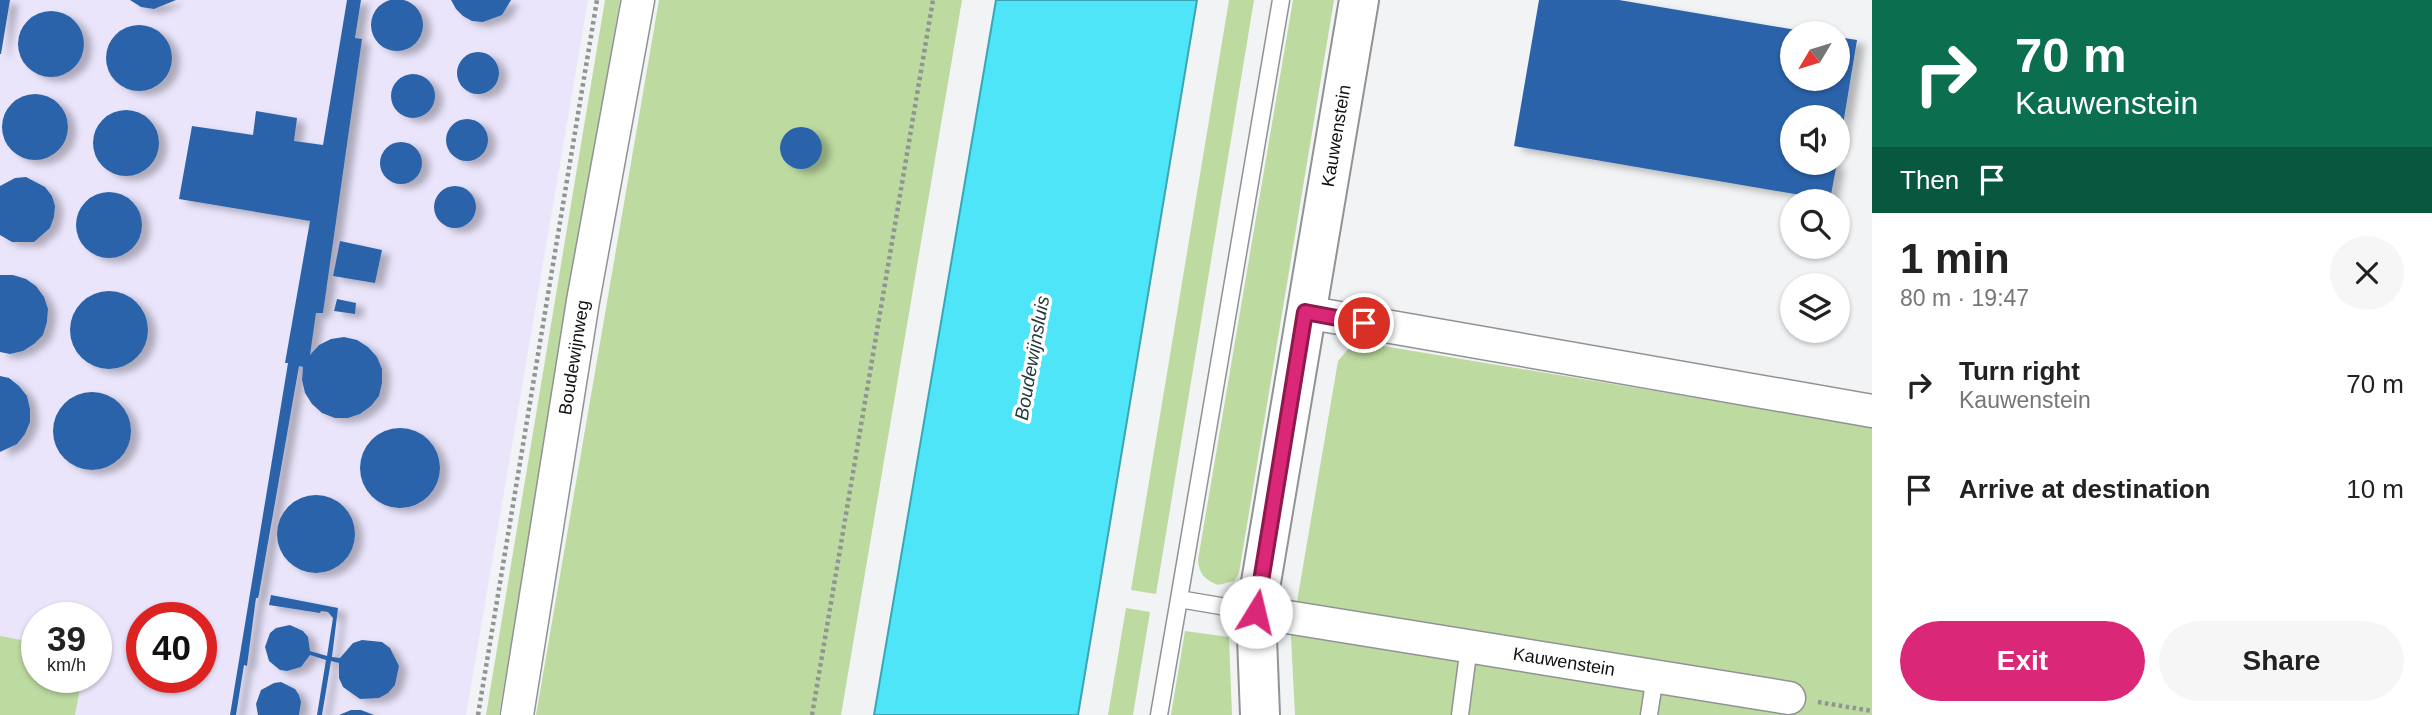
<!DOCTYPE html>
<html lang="en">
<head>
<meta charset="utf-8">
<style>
	body { margin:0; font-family:Helvetica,sans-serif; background:#f6f6f6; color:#222; height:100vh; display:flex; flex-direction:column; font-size:26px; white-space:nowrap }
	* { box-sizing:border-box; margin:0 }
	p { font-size:23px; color:#767676 }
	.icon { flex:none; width:38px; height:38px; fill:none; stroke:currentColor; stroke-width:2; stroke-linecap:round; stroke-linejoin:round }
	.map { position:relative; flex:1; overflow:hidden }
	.details { display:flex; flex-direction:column; background:#fff; width:560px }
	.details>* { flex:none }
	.hud { background:#0b6e4f; color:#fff; overflow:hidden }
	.needle { width:46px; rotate:232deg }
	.controls { position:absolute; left:1780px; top:21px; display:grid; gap:14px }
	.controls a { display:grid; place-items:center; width:70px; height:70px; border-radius:50%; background:#fff; box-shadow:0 2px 5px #0004; font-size:35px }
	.speed { position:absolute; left:21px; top:602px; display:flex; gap:14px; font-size:35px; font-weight:700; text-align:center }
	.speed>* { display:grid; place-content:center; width:91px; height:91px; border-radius:50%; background:#fff; box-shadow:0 2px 5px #0004; line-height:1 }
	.speed small { font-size:18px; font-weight:400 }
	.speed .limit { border:10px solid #d22; background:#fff; color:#111 }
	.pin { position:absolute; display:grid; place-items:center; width:60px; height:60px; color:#fff; margin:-30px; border:4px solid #fff; border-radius:50%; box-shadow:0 2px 7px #0007 }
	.me { position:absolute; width:77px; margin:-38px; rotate:9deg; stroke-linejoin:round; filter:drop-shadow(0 0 5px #0008) }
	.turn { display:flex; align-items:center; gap:24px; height:147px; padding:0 28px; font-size:32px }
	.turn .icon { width:91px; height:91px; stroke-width:2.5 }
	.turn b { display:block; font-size:49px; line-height:60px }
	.then { display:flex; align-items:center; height:66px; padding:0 28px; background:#0003; gap:14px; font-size:26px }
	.round { display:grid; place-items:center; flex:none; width:74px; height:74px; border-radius:37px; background:#f6f6f6 }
	.headline { display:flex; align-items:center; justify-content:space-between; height:119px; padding:0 28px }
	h1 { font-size:42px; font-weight:800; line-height:52px }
	.primary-button { display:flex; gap:14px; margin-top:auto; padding:14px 28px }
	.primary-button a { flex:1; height:80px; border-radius:42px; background:#db2777; color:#fff; font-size:28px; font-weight:800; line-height:80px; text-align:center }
	.primary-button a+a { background:#f6f6f6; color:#222 }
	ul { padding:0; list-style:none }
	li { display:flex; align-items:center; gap:21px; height:105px; padding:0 28px }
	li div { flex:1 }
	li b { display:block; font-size:26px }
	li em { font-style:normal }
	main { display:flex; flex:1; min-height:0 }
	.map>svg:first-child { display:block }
	.industrial { fill:#eae5fb; fill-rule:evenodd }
	.green { fill:#bddaa0 }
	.water { fill:#4ee5f8; stroke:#3ba5b3; stroke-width:2 }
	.building { fill:#2c64aa; filter:url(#shadow) }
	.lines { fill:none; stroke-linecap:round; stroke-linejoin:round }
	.lane-casing { stroke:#919294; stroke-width:19 }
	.street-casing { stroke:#919294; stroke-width:35 }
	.secondary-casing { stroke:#919294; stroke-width:42 }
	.path { stroke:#929394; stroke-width:4.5; stroke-dasharray:3.5 3.5; stroke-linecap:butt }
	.lane { stroke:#fff; stroke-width:16 }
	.street { stroke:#fff; stroke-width:32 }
	.secondary { stroke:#fff; stroke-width:38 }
	.route-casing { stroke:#8e194d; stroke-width:18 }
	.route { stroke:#db2777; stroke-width:12 }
	.labels { text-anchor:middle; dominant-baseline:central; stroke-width:7; stroke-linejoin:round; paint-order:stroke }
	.street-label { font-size:18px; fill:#101011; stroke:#fff }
	.water-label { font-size:19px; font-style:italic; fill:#21393d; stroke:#fff }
</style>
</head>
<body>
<main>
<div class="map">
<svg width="1872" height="715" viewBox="0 0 1872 715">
	<defs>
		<filter id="shadow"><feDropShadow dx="8" dy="4.5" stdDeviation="3.5" flood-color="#0004"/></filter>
	</defs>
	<rect width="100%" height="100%" fill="#f1f3f5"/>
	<path class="industrial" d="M0,0H588L466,715H0ZM37,618H96V677H37ZM142,618H201V677H142Z"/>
	<path class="green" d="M605,0H620L499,715H486Z
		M659,0H962L841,715H536Z
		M1229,0H1254L1156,594L1131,590Z
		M1293,0H1334L1239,573L1234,581L1218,585C1205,580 1199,574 1198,560Z
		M1365,343L1872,427V715H1295L1291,637L1338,361L1349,348Z
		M1126,608L1150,612L1133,715H1108Z
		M1185,631L1229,637L1232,715H1171Z
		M0,636L37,643V677H82L75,715H0Z"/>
	<path class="water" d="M996,0H1197L1078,715H874Z"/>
	<path class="building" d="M371 25a26 26 0 1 1 52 0a26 26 0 1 1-52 0Z
		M0,0H10L1,54H0Z
		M130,0H176L154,9L141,7Z
		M347,0H361L355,38L362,39L323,313H316L310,355L319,345L331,339L344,337L357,340L368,347L377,357L382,369V383L379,396L371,406L360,414L348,418H335L322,413L312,404L305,393L302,380L303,367L299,366L259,594L258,598H256L247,666L244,665L236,715H230L288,363H285L310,221L179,199L192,126L253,135L256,111L297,118L294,141L323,145Z
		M451,0H511L502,15L483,22L472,21L463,16L456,9Z
		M1539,0H1619L1808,32L1792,33V79H1838V37L1857,40L1839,149L1838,117H1792V163H1837L1830,200L1514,146Z
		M18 44a33 33 0 1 1 66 0a33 33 0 1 1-66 0Z
		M106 58a33 33 0 1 1 66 0a33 33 0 1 1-66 0Z
		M457 73a21 21 0 1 1 42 0a21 21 0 1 1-42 0Z
		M391 96a22 22 0 1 1 44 0a22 22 0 1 1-44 0Z
		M2 127a33 33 0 1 1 66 0a33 33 0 1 1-66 0Z
		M93 143a33 33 0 1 1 66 0a33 33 0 1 1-66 0Z
		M446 140a21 21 0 1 1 42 0a21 21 0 1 1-42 0Z
		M780 148a21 21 0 1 1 42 0a21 21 0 1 1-42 0Z
		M380 163a21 21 0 1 1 42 0a21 21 0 1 1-42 0Z
		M26,177L45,187L52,196L55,206L54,217L50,228L34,242H12L0,235V186L15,178Z
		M434 207a21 21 0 1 1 42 0a21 21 0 1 1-42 0Z
		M76 225a33 33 0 1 1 66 0a33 33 0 1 1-66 0Z
		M340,241L382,250L375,283L333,276Z
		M0,275H13L26,279L36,286L44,297L48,309L47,322L43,335L34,344L23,351L10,354L0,352Z
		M70 330a39 39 0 1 1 78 0a39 39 0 1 1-78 0Z
		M337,299L356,303L355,314L334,311Z
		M0,376L9,378L19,386L27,396L30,409V422L25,434L17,444L0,452Z
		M53 431a39 39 0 1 1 78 0a39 39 0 1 1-78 0Z
		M360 468a40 40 0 1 1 80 0a40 40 0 1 1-80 0Z
		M277 534a39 39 0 1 1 78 0a39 39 0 1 1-78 0Z
		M271,595L338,608L332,657L340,658L353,643L362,640L382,642L390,648L399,666L395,685L388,693L379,698L360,699L343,687L339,678V663L331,661L322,715H317L326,660L310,655L301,667L287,671L280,670L269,661L265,647L270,633L276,628L290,625L303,631L308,637L310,651L327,656L333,618L328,612L321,611L320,613L269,605Z
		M281,682L295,689L299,695L301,702L299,715H258L256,704L261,690L274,683Z
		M351,710H361L374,715H339Z"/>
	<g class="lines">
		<g class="lane-casing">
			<path id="lane" d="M1179,599L1281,0
				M1159,715L1179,599L1256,612
				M1460,715L1469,646
				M1649,715L1655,676"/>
		</g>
		<g class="street-casing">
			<g id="street">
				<path d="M1305,312L1872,411"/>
				<path id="s1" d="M1256,612L1789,698"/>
				<path id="s2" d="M517,715L583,301L638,0"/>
			</g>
		</g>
		<g class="secondary-casing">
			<g id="secondary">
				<path id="s3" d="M1260,715L1256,612L1359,0"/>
			</g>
		</g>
		<path class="path" d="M1818,702L1872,711
			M478,715L597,0
			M812,715L933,0"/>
		<use href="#lane" class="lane"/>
		<use href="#street" class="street"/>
		<use href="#secondary" class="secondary"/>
	</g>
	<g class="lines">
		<g class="route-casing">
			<path id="route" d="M1256,612L1305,312L1364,323"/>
		</g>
		<use href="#route" class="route"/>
	</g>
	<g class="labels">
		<g class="street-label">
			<text stroke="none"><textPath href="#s3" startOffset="586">Kauwenstein</textPath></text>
			<text stroke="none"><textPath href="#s2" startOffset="362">Boudewijnweg</textPath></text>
			<text stroke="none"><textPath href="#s1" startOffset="312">Kauwenstein</textPath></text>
		</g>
		<g class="water-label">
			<text transform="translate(1032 358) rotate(-80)">Boudewijnsluis</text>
		</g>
	</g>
</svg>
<div class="controls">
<a><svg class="needle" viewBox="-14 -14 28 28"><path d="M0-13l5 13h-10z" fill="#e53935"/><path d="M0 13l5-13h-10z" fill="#767676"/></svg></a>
<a><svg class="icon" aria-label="sound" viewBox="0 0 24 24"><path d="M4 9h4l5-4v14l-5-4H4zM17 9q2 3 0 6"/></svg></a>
<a><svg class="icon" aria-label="search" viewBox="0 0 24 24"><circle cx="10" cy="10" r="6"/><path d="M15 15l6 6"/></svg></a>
<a><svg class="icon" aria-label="layers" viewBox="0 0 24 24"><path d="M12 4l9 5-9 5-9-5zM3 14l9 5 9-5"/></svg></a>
</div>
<div class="speed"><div>39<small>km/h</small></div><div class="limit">40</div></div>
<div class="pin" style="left:1364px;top:323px;background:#d93025"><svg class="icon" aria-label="arrive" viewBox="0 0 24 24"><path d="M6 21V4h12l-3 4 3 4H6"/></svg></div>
<svg class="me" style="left:1256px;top:612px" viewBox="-20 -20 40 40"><circle r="19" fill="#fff"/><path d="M0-13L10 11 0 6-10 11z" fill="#db2777"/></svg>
</div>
<section class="details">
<div class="hud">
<div class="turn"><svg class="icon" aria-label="right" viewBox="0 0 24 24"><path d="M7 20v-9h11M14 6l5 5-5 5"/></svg><div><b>70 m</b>Kauwenstein</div></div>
<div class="then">Then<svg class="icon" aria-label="arrive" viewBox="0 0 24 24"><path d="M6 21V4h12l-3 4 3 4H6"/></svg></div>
</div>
<div class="headline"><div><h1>1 min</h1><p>80 m · 19:47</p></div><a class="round"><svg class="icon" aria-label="close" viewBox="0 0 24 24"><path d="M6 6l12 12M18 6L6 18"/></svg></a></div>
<ul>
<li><svg class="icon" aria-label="right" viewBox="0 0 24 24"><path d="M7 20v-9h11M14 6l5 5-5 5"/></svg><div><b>Turn right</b><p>Kauwenstein</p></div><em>70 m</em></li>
<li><svg class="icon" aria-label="arrive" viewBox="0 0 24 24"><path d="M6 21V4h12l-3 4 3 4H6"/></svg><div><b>Arrive at destination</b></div><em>10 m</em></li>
</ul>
<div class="primary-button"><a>Exit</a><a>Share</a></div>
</section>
</main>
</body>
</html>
